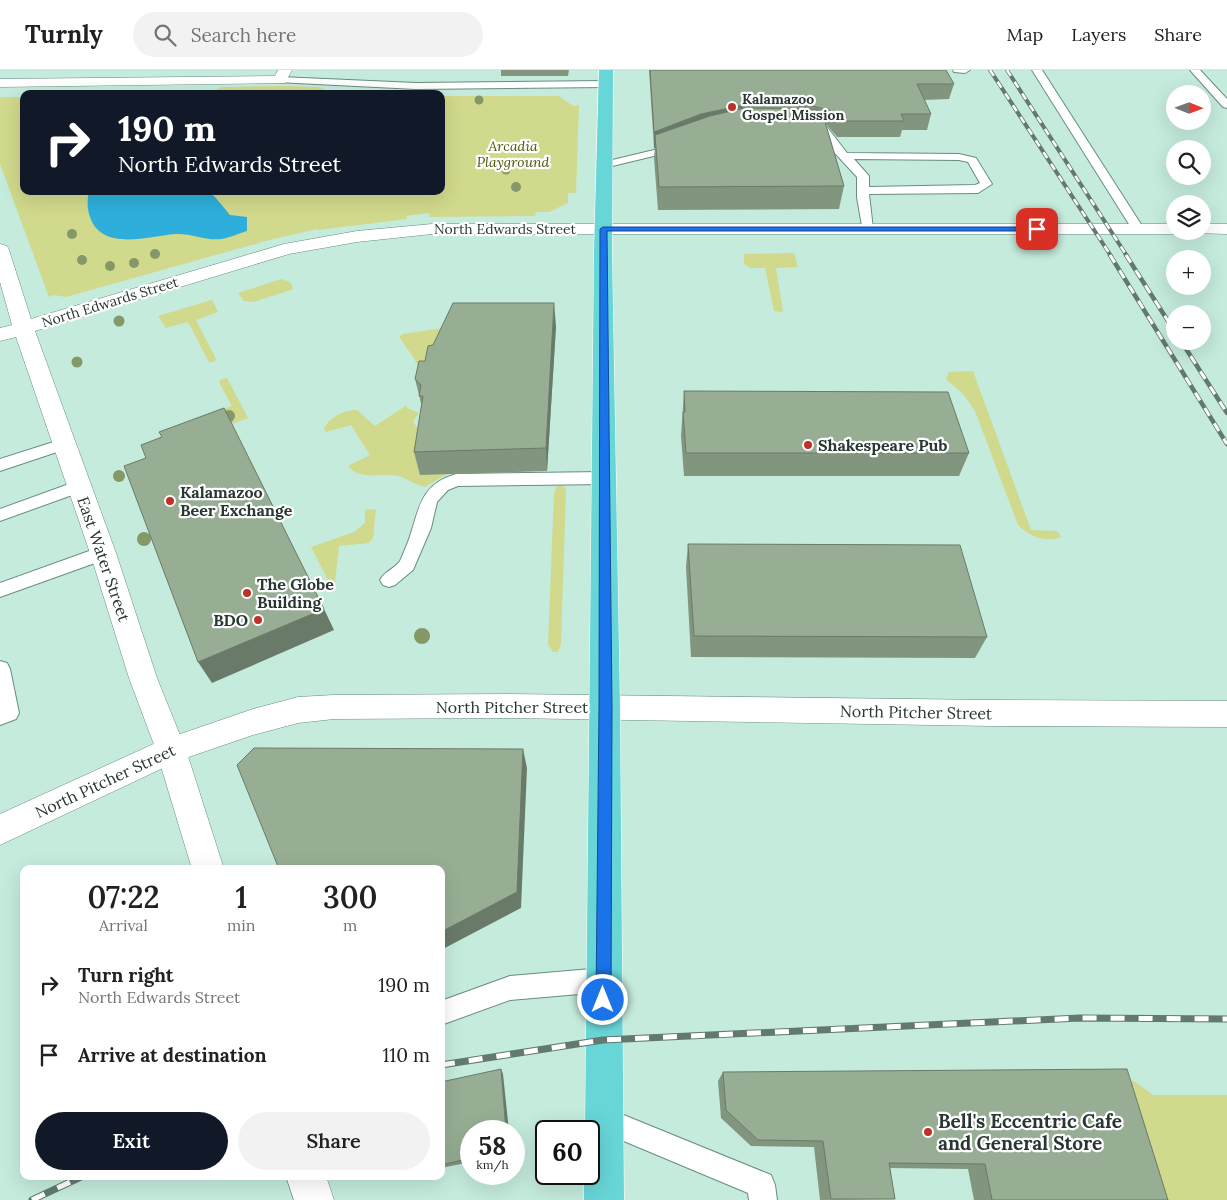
<!DOCTYPE html>
<html lang="en">
<head>
<meta charset="utf-8">
<style>
	body { margin:0; font-family:Lora,serif; background:#f2f2f2; color:#202124; height:100vh; display:flex; flex-direction:column; font-size:19px; white-space:nowrap }
	* { box-sizing:border-box; margin:0 }
	p { font-size:16px; color:#757577 }
	.icon { flex:none; width:28px; height:28px; fill:none; stroke:currentColor; stroke-width:2; stroke-linecap:round; stroke-linejoin:round }
	.map { position:relative; flex:1; overflow:hidden }
	.panel { position:absolute; left:20px; top:795px; width:425px; height:315px; display:flex; flex-direction:column; background:#fff; border-radius:10px; box-shadow:0 5px 20px #0002 }
	.panel>* { flex:none }
	.hud { position:absolute; left:20px; top:20px; width:425px; height:105px; border-radius:10px; box-shadow:0 5px 20px #0002; background:#111827; color:#fff; overflow:hidden }
	.needle { width:32px; rotate:91deg }
	.tools { position:absolute; left:1166px; top:15px; display:grid; gap:10px }
	.tools a { display:grid; place-items:center; width:45px; height:45px; border-radius:50%; background:#fff; box-shadow:0 5px 20px #0002; font-size:25px }
	.speed { position:absolute; left:460px; top:1050px; display:flex; gap:10px; font-size:25px; font-weight:700; text-align:center }
	.speed>* { display:grid; place-content:center; width:65px; height:65px; border-radius:50%; background:#fff; box-shadow:0 5px 20px #0002; line-height:1 }
	.speed small { font-size:12px; font-weight:400 }
	.speed .limit { border:2px solid #111; border-radius:8px; background:#fff; color:#111 }
	.pin { position:absolute; display:grid; place-items:center; width:42px; height:42px; color:#fff; margin:-21px; border-radius:10px; box-shadow:0 2px 8px #0006 }
	.me { position:absolute; width:55px; margin:-28px; rotate:0deg; stroke-linejoin:round; filter:drop-shadow(0 0 4px #0008) }
	.turn { display:flex; align-items:center; gap:18px; height:105px; padding:0 15px; font-size:22px }
	.turn .icon { width:65px; height:65px; stroke-width:2.5 }
	.turn b { display:block; font-size:35px; line-height:42px }
	.eta { display:flex; justify-content:space-evenly; align-items:center; height:85px; text-align:center }
	.eta b { font-size:30px; font-weight:600; line-height:35px }
	.cta { display:flex; gap:10px; margin-top:auto; padding:10px 15px }
	.cta a { flex:1; height:58px; border-radius:30px; background:#111827; color:#fff; font-size:20px; font-weight:600; line-height:58px; text-align:center }
	.cta a+a { background:#f2f2f2; color:#202124 }
	ul { padding:0; list-style:none }
	li { display:flex; align-items:center; gap:15px; height:70px; padding:0 15px }
	li div { flex:1 }
	li b { display:block; font-size:19px }
	li em { font-style:normal }
	header { display:flex; align-items:center; gap:30px; box-sizing:border-box; height:70px; padding:0 25px; background:#fff; border-bottom:1px solid #e0e0e0 }
	header strong { font-size:24px }
	nav { display:flex; gap:28px; margin-inline-start:auto; font-size:18px }
	.search { width:350px; height:45px; background:#f2f2f2; display:flex; align-items:center; gap:12px; box-sizing:border-box; padding:0 18px; border-radius:28px; color:#757577; font-size:19px }
	.map>svg:first-child { display:block }
	.green { fill:#d1d98c }
	.water { fill:#2eafdb }
	.lines { fill:none; stroke-linecap:round; stroke-linejoin:round }
	.lane-casing { stroke:#698d80; stroke-width:2 }
	.street-casing { stroke:#698d80; stroke-width:1 }
	.secondary-casing { stroke:#698d80; stroke-width:1 }
	.primary-casing { stroke:#fff; stroke-width:1 }
	.lane { fill:#fff; fill-rule:evenodd }
	.street { fill:#fff; fill-rule:evenodd }
	.secondary { fill:#fff; fill-rule:evenodd }
	.primary { fill:#68d5d7; fill-rule:evenodd }
	.rail-far2-casing { stroke:#61796f; stroke-width:4 }
	.rail-far1-casing { stroke:#61796f; stroke-width:4.5 }
	.rail-casing { stroke:#61796f; stroke-width:7 }
	.rail-far2 { stroke:#fff; stroke-width:2.5; stroke-dasharray:7; stroke-linecap:butt }
	.rail-far1 { stroke:#fff; stroke-width:3; stroke-dasharray:9; stroke-linecap:butt }
	.rail { stroke:#fff; stroke-width:5; stroke-dasharray:14; stroke-linecap:butt }
	.tree { fill:#859868 }
	.wall { fill:#82967f }
	.shaded-wall { fill:#6a7a68 }
	.building { fill:#97ae94; stroke:#6a7a68 }
	.route { fill:#1a73e8; stroke:#114b97 }
	.poi-dot { fill:#be3028; stroke:#fff; stroke-width:2 }
	.labels { text-anchor:middle; dominant-baseline:central; stroke-width:4.5; stroke-linejoin:round; paint-order:stroke }
	.far-poi-label { font-size:14px; font-weight:bold; fill:#283731; stroke:#fff; text-anchor:start }
	.far-park-label { font-size:14px; font-style:italic; fill:#515509; stroke:#fff }
	.far-street-label { font-size:14px; fill:#283731; stroke:#fff }
	.poi-label { font-size:16px; font-weight:bold; fill:#283731; stroke:#fff; text-anchor:start }
	.street-label { font-size:16px; fill:#283731; stroke:#fff }
	.near-poi-label { font-size:19px; font-weight:bold; fill:#283731; stroke:#fff; text-anchor:start }
</style>
</head>
<body>
<header>
<strong>Turnly</strong>
<div class="search"><svg class="icon" aria-label="search" viewBox="0 0 24 24"><circle cx="10" cy="10" r="6"/><path d="M15 15l6 6"/></svg>Search here</div>
<nav><a>Map</a><a>Layers</a><a>Share</a></nav>
</header>
<div class="map">
<svg width="1227" height="1130" viewBox="0 0 1227 1130">
	<rect width="100%" height="100%" fill="#c4ebdc"/>
	<path class="green" d="M286,16L319,17L326,20L325,24H213L217,19L223,17Z
		M441,26H559L573,36L579,35L576,123H568V133L549,142H536L535,146L429,147L430,143L406,146L407,149L318,160L317,159L269,170L66,227L54,225L49,227L0,94V27H24V121H441Z
		M794,183L798,197L776,198L783,242L774,241L765,198H750L744,194V184Z
		M281,209L290,212L293,218L291,220L253,232L244,231L238,223Z
		M212,230L218,242L196,250L216,289L214,292H209L188,252L166,258L158,246Z
		M449,257L441,292L418,297L414,288L399,267L403,264Z
		M973,301L1031,460L1056,461L1059,463L1061,467C1045,473 1029,466 1018,455L975,341L963,324L946,309L949,302Z
		M227,308L248,348L214,361L208,345L232,336L219,312L220,310Z
		M407,335V338L419,343L413,352L416,356L421,358L420,404H447L425,417C417,415 411,412 404,408C385,400 362,413 348,396L370,385L351,355L326,362L324,359C329,347 345,340 357,340L375,356Z
		M561,415L566,418L561,574L558,582H553L548,574L554,424L557,416Z
		M376,439L373,468L369,473L339,476L335,512H329L311,477L354,462L365,453V440Z
		M1104,1008L1134,1011L1153,1025H1227V1130H1141Z"/>
	<path class="water" d="M89,121H207L215,127L230,145L247,147V161C239,163 230,168 221,169C206,171 191,163 176,164C148,166 102,182 90,147C87,138 87,131 89,121Z"/>
	<g class="lines">
		<g class="lane-casing">
			<path id="lane" d="M953,0H970L965,3L954,2Z
				M1032,0H1042L1144,159L1142,162L1138,163L1132,159Z
				M1190,0H1200L1227,29V38L1223,37Z
				M280,7L416,13L606,11L611,14L606,17L416,19L276,12L275,10Z
				M817,55L827,57L847,83L959,84L976,88L992,114L978,123L869,124L873,159L867,163L863,162L857,127V107L832,80L819,62L813,60L812,58ZM854,89L959,90L968,92L980,113L975,115L869,117V106Z
				M677,71L681,72L683,74L681,76L662,84L604,98L598,95L600,93L654,80Z
				M66,368L72,369L74,373L72,377L0,401V389Z
				M604,402L610,404L612,408L610,412L604,414L458,416L448,420L437,432L431,458L413,500L395,515L389,517L383,515L380,510C385,501 394,499 400,491C402,487 404,481 406,477C420,443 416,416 456,404Z
				M80,410L86,412L88,416L86,420L0,451V439Z
				M103,476L109,478L112,483L109,488L0,527V513Z
				M0,591L7,593L10,599L19,643L16,649L0,655Z
				M603,898L612,901L615,910L612,919L603,922L510,930L441,955V931L510,906Z
				M604,1037L771,1105L775,1115L777,1130H749L748,1123L595,1059L591,1050L595,1041Z"/>
		</g>
		<g class="street-casing">
			<path id="street" d="M278,0H292L285,13L0,17V9L275,6Z
				M432,154H1175V161H1183L1175,164H432L357,172L289,184L35,261L116,483L157,608L186,680L224,799H192L156,680L129,608L90,483L16,267L0,271V258L12,255L0,212V174L7,176L9,180L31,249L284,174L357,161Z
				M1202,154H1227V164L1196,163L1194,161H1202Z
				M286,1106H326L334,1130H294Z"/>
		</g>
		<g class="secondary-casing">
			<path id="secondary" d="M509,624L993,630L1227,631V657L993,656L509,648L334,649L298,653L253,665L180,690L0,775V744L160,671L253,639L298,627L334,625Z"/>
		</g>
		<g class="primary-casing">
			<path id="primary" d="M599,0H613L612,181L620,637L624,1130H584V1104H589V1061H585L594,181Z"/>
		</g>
		<use href="#lane" class="lane"/>
		<use href="#street" class="street"/>
		<use href="#secondary" class="secondary"/>
		<use href="#primary" class="primary"/>
		<g class="rail-far2-casing">
			<path id="rail-far2" d="M990,0L1111,186
				M1007,0L1127,186"/>
		</g>
		<g class="rail-far1-casing">
			<path id="rail-far1" d="M1110,185L1227,374
				M1126,185L1175,262
				M1181,271L1227,343"/>
		</g>
		<g class="rail-casing">
			<path id="rail" d="M441,995L603,970L1080,948L1227,949
				M32,1130L83,1106"/>
		</g>
		<use href="#rail-far2" class="rail-far2"/>
		<use href="#rail-far1" class="rail-far1"/>
		<use href="#rail" class="rail"/>
	</g>
	<g class="tree">
		<circle cx="479" cy="30" r="4.5"/>
		<circle cx="506" cy="100" r="4.5"/>
		<circle cx="516" cy="117" r="5"/>
		<circle cx="72" cy="164" r="5"/>
		<circle cx="155" cy="184" r="5"/>
		<circle cx="82" cy="190" r="5"/>
		<circle cx="134" cy="193" r="5"/>
		<circle cx="110" cy="196" r="5"/>
		<circle cx="119" cy="251" r="5.5"/>
		<circle cx="77" cy="292" r="5.5"/>
		<circle cx="229" cy="346" r="6"/>
		<circle cx="119" cy="406" r="6"/>
		<circle cx="144" cy="469" r="7"/>
		<circle cx="422" cy="566" r="8"/>
	</g>
	<path class="wall" d="M501,0H569L568,6H501Z
		M649,0H946L954,14L949,29L924,30L931,44L927,60H902L900,67H837L827,55H826L844,116L839,139L658,140L654,88L655,78H654Z
		M556,256L547,401L420,405L414,382L422,337L415,309L425,291Z
		M684,321L969,383L959,406H684L681,366Z
		M688,474L987,567L975,588L691,587L686,497Z
		M723,1002L1168,1130H974L968,1099L890,1098L895,1129L820,1130L814,1077L751,1076L721,1048L718,1011Z
		M503,1004L471,1061V1092L441,1098V1012Z"/>
	<path class="shaded-wall" d="M743,35L741,50L655,65V78H654V62L701,44Z
		M554,233L556,256L547,401L546,378Z
		M324,539L334,560L212,613L198,592Z
		M523,679L527,698L521,838L441,880V862Z
		M501,999L503,1004L509,1061H506Z"/>
	<path class="building" d="M650,0H946L954,14H917L931,44H901L904,51H840L830,40L812,36L743,35L701,44L654,62Z
		M744,38L813,39L822,41L825,45H823L844,116L659,117L655,65L710,46Z
		M453,233H554L546,378L414,382L423,326H419L421,315L415,309L419,291H425L428,276L433,275Z
		M684,321L948,322L969,383H686L683,342H685Z
		M224,338L324,539L198,592L124,396L146,388L141,375L162,367L159,362Z
		M688,474L960,475L987,567L694,566Z
		M254,678L523,679L517,822L441,862V799H279L237,695Z
		M501,999L506,1061H471V1088L441,1095V1012Z
		M1127,999L1168,1130H992L985,1094L889,1093L895,1129H831L823,1071L758,1070L726,1040L723,1002Z"/>
	<path class="route" d="M603,157H1037L1041,159L1037,161H607L612,637L611,930L608,935L603,937L598,935L596,930L599,637L600,159Z"/>
	<g class="poi-dot">
		<circle cx="732" cy="37" r="5"/>
		<circle cx="808" cy="375" r="5"/>
		<circle cx="170" cy="431" r="5"/>
		<circle cx="247" cy="523" r="5"/>
		<circle cx="258" cy="550" r="5"/>
		<circle cx="928" cy="1062" r="5"/>
	</g>
	<g class="labels">
		<g class="far-poi-label">
			<text x="742" y="29">Kalamazoo<tspan x="742" dy="16">Gospel Mission</tspan></text>
		</g>
		<g class="far-park-label">
			<text x="513" y="76">Arcadia<tspan x="513" dy="16">Playground</tspan></text>
		</g>
		<g class="far-street-label">
			<text x="505" y="159">North Edwards Street</text>
			<text transform="translate(110 232) rotate(-17)">North Edwards Street</text>
		</g>
		<g class="poi-label">
			<text x="818" y="375">Shakespeare Pub</text>
			<text x="180" y="422">Kalamazoo<tspan x="180" dy="18">Beer Exchange</tspan></text>
			<text x="257" y="514">The Globe<tspan x="257" dy="18">Building</tspan></text>
			<text x="248" y="550" text-anchor="end">BDO</text>
		</g>
		<g class="street-label">
			<text transform="translate(104 489) rotate(71)">East Water Street</text>
			<text x="512" y="637">North Pitcher Street</text>
			<text transform="translate(916 642) rotate(1)">North Pitcher Street</text>
			<text transform="translate(105 711) rotate(-25)">North Pitcher Street</text>
		</g>
		<g class="near-poi-label">
			<text x="938" y="1051">Bell's Eccentric Cafe<tspan x="938" dy="22">and General Store</tspan></text>
		</g>
	</g>
</svg>
<div class="tools">
<a><svg class="needle" viewBox="-14 -14 28 28"><path d="M0-13l5 13h-10z" fill="#e53935"/><path d="M0 13l5-13h-10z" fill="#757577"/></svg></a>
<a><svg class="icon" aria-label="search" viewBox="0 0 24 24"><circle cx="10" cy="10" r="6"/><path d="M15 15l6 6"/></svg></a>
<a><svg class="icon" aria-label="layers" viewBox="0 0 24 24"><path d="M12 4l9 5-9 5-9-5zM3 14l9 5 9-5"/></svg></a>
<a>+</a>
<a>−</a>
</div>
<div class="speed"><div>58<small>km/h</small></div><div class="limit">60</div></div>
<div class="pin" style="left:1037px;top:159px;background:#d93025"><svg class="icon" aria-label="arrive" viewBox="0 0 24 24"><path d="M6 21V4h12l-3 4 3 4H6"/></svg></div>
<svg class="me" style="left:603px;top:930px" viewBox="-20 -20 40 40"><circle r="17" fill="#1a73e8" stroke="#fff" stroke-width="3"/><path d="M0-11L8 9 0 5-8 9z" fill="#fff"/></svg>
<div class="hud">
<div class="turn"><svg class="icon" aria-label="right" viewBox="0 0 24 24"><path d="M7 20v-9h11M14 6l5 5-5 5"/></svg><div><b>190 m</b>North Edwards Street</div></div>
</div>
<section class="panel">
<div class="eta">
<div><b>07:22</b><p>Arrival</p></div>
<div><b>1</b><p>min</p></div>
<div><b>300</b><p>m</p></div>
</div>
<ul>
<li><svg class="icon" aria-label="right" viewBox="0 0 24 24"><path d="M7 20v-9h11M14 6l5 5-5 5"/></svg><div><b>Turn right</b><p>North Edwards Street</p></div><em>190 m</em></li>
<li><svg class="icon" aria-label="arrive" viewBox="0 0 24 24"><path d="M6 21V4h12l-3 4 3 4H6"/></svg><div><b>Arrive at destination</b></div><em>110 m</em></li>
</ul>
<div class="cta"><a>Exit</a><a>Share</a></div>
</section>
</div>
</body>
</html>
